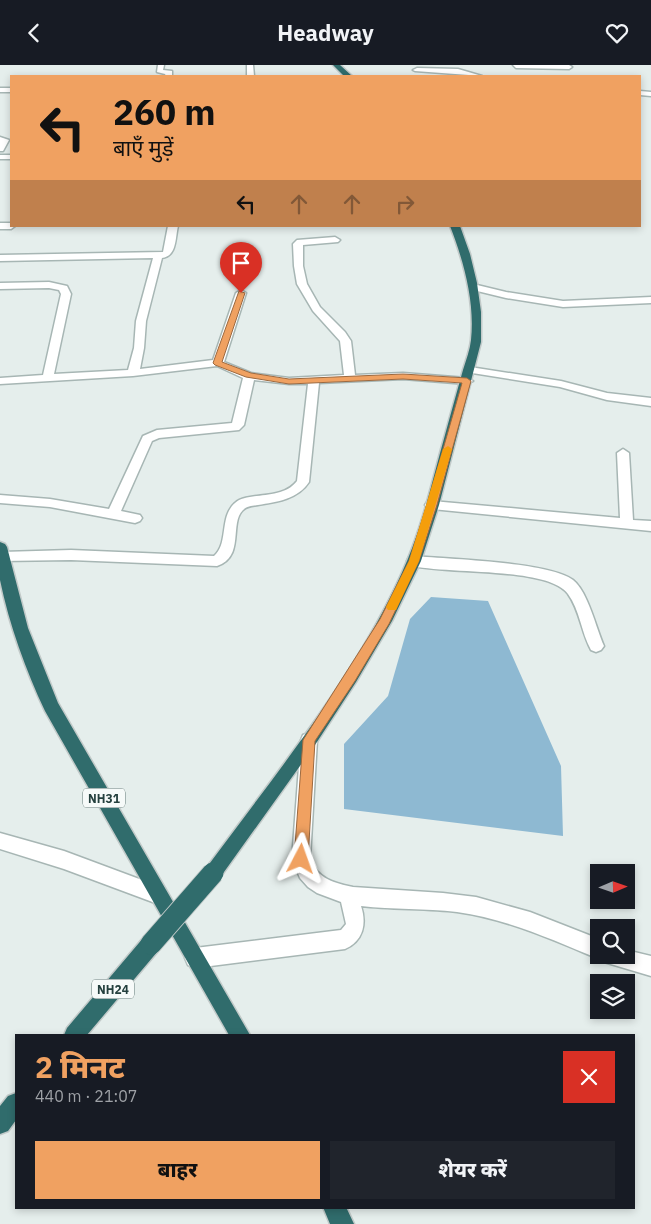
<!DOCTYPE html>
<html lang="hi">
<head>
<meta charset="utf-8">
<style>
	body { margin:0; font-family:"IBM Plex Sans","Noto Sans Devanagari",sans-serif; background:#20242c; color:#f1f3f6; height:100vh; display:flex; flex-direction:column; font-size:19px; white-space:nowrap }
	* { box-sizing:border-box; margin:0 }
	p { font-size:16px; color:#9ea1a6 }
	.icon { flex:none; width:28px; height:28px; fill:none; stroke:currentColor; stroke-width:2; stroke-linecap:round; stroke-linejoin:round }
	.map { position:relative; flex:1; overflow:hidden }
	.sheet { position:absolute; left:15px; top:969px; width:620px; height:175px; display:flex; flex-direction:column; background:#171b24; border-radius:0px; box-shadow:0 2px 8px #0003 }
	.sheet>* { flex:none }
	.banner { position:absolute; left:10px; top:10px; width:631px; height:152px; border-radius:0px; box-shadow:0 2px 8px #0003; background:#f0a161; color:#111; overflow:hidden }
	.needle { width:32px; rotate:88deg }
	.controls { position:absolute; left:590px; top:799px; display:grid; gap:10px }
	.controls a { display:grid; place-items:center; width:45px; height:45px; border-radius:0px; background:#171b24; box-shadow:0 2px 8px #0003; font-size:25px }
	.pin { position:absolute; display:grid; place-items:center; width:42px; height:42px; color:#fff; margin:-51px -21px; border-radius:50% 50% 50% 0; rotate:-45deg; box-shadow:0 0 5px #0007 }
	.pin .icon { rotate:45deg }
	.me { position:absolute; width:55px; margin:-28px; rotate:4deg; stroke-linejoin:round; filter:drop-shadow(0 0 4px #0008) }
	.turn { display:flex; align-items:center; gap:18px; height:105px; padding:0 20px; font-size:22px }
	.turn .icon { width:65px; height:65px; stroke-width:2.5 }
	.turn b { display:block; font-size:35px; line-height:42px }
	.lanes { display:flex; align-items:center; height:48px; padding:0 20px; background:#0003; justify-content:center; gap:25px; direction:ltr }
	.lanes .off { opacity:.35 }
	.round { display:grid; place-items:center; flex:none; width:52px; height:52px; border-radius:0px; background:#20242c }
	.summary { display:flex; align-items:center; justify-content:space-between; height:85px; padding:0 20px }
	h1 { font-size:30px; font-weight:800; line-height:38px; color:#f0a161 }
	.action { display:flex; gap:10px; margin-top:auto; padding:10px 20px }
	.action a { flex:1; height:58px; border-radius:0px; background:#f0a161; color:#111; font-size:20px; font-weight:800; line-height:58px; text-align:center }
	.action a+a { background:#20242c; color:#f1f3f6 }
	header { display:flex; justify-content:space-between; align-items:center; height:65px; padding:0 20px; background:#171b24; font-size:22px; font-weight:800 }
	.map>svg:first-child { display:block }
	.water { fill:#8eb9d2 }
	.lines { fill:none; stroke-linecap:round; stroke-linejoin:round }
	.street-casing { stroke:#a7b6b4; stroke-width:3 }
	.highway-casing { stroke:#c2cac9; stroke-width:3 }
	.street { fill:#fff; fill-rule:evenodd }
	.highway { fill:#306c6c; fill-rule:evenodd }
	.highway-bridge-casing { stroke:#c2cac9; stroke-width:23; stroke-linecap:butt }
	.highway-bridge { stroke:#306c6c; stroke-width:21 }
	.route { fill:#f0a161; stroke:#9c693f }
	.slow { fill:#f59e0b }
	.labels { text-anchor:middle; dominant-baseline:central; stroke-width:4; stroke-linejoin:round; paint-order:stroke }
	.shield { fill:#f6faf9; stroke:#637876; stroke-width:1 }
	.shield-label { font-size:12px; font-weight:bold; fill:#24403e }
</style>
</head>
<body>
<header><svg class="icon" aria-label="back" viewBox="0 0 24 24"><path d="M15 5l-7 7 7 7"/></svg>Headway<svg class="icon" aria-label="heart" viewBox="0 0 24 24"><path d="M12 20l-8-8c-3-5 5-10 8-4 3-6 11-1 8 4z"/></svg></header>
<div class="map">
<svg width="651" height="1159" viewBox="0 0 651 1159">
	<rect width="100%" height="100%" fill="#e5eeec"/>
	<path class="water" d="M431,532L488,536L561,701L563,771L344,744V679L388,631L410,554Z"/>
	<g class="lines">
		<g class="street-casing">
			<path id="street" d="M158,0H164L163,5L172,6V11H166L165,9L157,7Z
				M247,0H253L254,11L247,10Z
				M513,0H569L572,2L569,4L516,3Z
				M417,3L458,4L482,11L415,6L413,5Z
				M0,23H11V27H0Z
				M640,26L651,27V31L640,30Z
				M0,72L9,75L3,86H0Z
				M0,90H11V94H0Z
				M0,158H11V161H15L11,164H0Z
				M168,161H178C175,173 177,191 162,193L146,256L144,283L140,304L213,295L236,228L241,225L246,228L224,297L251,308L289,313L344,310L340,276L313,246L297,219L294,201L293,179L297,175L335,172L340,175L338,177L303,180V201L307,219L320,242L345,267L351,276L355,310L403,308L467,313L473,316L467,319L403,314L319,318L309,417C298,434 277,437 258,440C253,441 247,441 243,445C229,458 245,492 217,501L71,495L0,496V488L2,487L71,485L214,491C229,478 219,452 235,438C248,426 282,436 297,416L308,319H289L254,315L244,360L239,365L159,373L152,376L121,446L140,450L142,453L140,456L135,458L50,442L0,438V430L50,434L109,444L143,371L157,365L232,358L243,313L217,301L133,311L0,319V313L43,310L61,229L59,225L49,223L0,224V218L49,217L67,221L71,229L54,309L128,305L134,283L136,256L153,193L0,196V190L163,187Z
				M473,219L506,227L563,236L651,232V238L563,242L506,233L469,224V220Z
				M470,302L561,316L607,328L651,333V341L607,335L560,322L466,307L464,305Z
				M623,384L629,388L633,455L651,456V466L432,444L427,443L425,440L427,437L432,436L620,453L617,388Z
				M414,491C447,494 549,497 573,515C588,527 596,563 604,581L601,585L596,587L591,585C581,567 580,545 568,529C548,501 443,510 409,500L407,496L409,492Z
				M309,668L315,670L317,675L310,794C317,814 335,818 353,822L443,828L476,832L530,847L599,874V890H626V885L651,891V911L604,897L602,892L599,894C553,875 507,854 457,847C425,843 393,845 361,841C367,859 363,876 345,884L195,903L188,900L185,893L188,886L195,883L341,865L346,859L341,837L317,828L308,822L300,813L292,794L301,675L303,670Z
				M0,768L64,786L158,821L165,824L167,830L165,836L158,839L64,804L0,784Z"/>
		</g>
		<g class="highway-casing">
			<path id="highway" d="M333,0H340L352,11H344Z
				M450,161H460L470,189L477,218L481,247V277L439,440L421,496L392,556L356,617L315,680L219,814L213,817L207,814L204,808L207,802C276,708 362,604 407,496C424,456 433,412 445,370C451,348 457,326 463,305C466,295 470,285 471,275C475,237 464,197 450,161Z
				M0,477L5,479L7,482L28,563L58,638L250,970H229L45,646C26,606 9,559 0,515C0,503 0,489 0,477Z
				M151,869L158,872L161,879L158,886L87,970H64L67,963L144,872Z
				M16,1028V1055L8,1066L0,1069V1041L8,1031Z
				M323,1142H346L354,1159H330Z"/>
		</g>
		<use href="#street" class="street"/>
		<use href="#highway" class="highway"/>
		<g class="highway-bridge-casing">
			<path id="highway-bridge" d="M151,879L213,808"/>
		</g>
		<use href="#highway-bridge" class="highway-bridge"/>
	</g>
	<path class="route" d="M239,226L245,228L222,297L251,308L289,314L403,309L467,313L471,316L437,440L419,496L389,559L355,616L315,676L308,794L306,798L301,800L296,798L294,794L303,675L380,554L409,496L427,440L462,318L403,314L289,319L246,312L215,300L213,298Z"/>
	<path class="slow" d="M448,381L452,384L419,496L396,545H388L386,542L409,496L443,384Z"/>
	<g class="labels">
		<g class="shield">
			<rect x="83" y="723.5" width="42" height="19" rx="4"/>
			<rect x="92" y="914.5" width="42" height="19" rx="4"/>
		</g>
		<g class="shield-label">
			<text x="104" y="733">NH31</text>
			<text x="113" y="924">NH24</text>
		</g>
	</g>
</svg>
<div class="controls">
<a><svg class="needle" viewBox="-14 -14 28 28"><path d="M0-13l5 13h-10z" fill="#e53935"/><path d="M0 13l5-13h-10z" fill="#9ea1a6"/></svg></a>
<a><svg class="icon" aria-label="search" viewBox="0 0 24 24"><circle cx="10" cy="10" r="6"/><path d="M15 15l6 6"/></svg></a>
<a><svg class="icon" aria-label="layers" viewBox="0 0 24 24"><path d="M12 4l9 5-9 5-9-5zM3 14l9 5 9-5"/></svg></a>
</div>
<div class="pin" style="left:241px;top:228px;background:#d93025"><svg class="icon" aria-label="arrive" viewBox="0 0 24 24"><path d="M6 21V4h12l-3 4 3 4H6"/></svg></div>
<svg class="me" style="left:301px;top:794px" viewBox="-20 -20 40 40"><path d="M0-17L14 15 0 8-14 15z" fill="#f0a161" stroke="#fff" stroke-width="4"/></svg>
<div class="banner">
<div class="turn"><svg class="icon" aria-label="left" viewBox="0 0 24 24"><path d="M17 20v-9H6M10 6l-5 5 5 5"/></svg><div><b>260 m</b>बाएँ मुड़ें</div></div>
<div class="lanes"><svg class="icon" aria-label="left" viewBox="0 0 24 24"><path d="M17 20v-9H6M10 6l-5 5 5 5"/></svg><svg class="icon off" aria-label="ahead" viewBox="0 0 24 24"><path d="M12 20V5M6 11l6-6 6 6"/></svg><svg class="icon off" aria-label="ahead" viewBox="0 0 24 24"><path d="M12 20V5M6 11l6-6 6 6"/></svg><svg class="icon off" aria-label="right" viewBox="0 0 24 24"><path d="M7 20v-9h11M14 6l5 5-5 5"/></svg></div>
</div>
<section class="sheet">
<div class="summary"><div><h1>2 मिनट</h1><p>440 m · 21:07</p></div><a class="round" style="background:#d93025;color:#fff"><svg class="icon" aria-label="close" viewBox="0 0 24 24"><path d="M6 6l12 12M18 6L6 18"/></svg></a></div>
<div class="action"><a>बाहर</a><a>शेयर करें</a></div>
</section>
</div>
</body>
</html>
